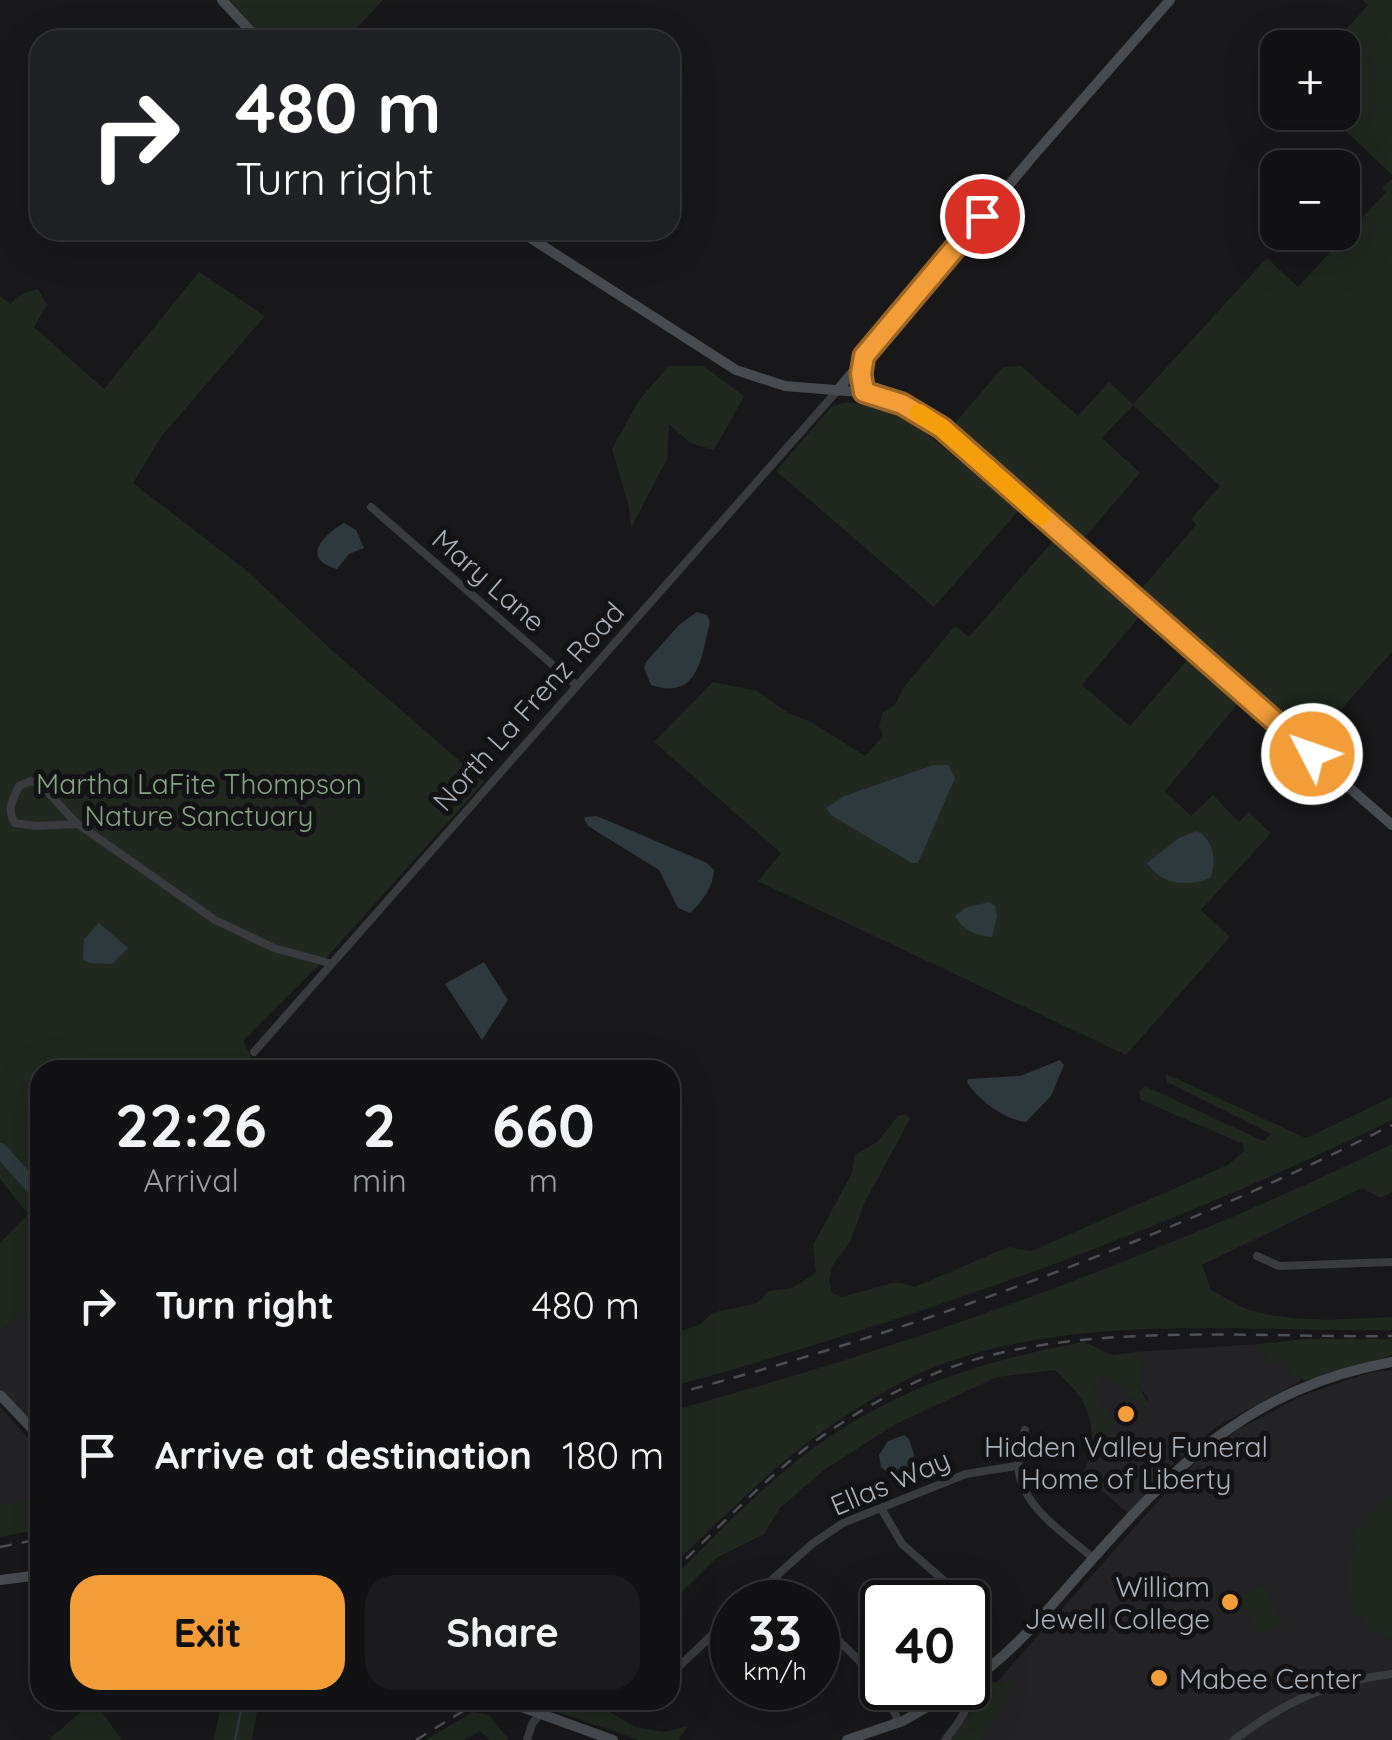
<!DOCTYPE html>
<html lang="en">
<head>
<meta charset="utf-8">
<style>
	body { margin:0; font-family:Quicksand,sans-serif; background:#1b1b1d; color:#f1f3f6; height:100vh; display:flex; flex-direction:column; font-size:38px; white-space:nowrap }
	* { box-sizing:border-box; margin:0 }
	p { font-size:32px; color:#9c9ea0 }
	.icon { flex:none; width:55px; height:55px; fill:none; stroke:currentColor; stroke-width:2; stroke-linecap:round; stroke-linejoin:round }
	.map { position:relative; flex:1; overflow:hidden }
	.drawer { position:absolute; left:30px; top:1060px; width:650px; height:650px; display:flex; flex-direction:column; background:#121214; border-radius:30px; box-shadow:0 10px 40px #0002,0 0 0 2px #313234 }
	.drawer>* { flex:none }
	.top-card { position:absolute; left:30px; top:30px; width:650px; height:210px; border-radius:30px; box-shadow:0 10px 40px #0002,0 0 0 2px #313234; background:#202124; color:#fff; overflow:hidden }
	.buttons { position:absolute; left:1260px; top:30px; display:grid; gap:20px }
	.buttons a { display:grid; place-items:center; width:100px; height:100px; border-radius:20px; background:#121214; box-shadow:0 10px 40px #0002,0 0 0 2px #313234; font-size:50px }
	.speed { position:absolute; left:710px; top:1580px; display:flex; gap:20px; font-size:50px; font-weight:700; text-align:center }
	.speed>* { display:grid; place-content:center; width:130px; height:130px; border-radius:50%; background:#121214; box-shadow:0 10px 40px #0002,0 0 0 2px #313234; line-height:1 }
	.speed small { font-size:25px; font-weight:400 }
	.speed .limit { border:5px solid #111; border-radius:15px; background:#fff; color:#111 }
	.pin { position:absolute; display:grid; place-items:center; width:85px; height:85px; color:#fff; margin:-42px; border:5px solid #fff; border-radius:50%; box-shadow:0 2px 10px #0007 }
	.me { position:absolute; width:110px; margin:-55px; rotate:311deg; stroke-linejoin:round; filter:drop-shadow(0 0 8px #0008) }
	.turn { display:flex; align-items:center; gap:35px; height:210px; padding:0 40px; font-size:45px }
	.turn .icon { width:130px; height:130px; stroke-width:2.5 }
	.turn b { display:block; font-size:70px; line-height:85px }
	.eta { display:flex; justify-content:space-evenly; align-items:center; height:170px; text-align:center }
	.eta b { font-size:60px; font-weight:800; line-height:70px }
	.cta { display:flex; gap:20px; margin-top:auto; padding:20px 40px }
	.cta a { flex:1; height:115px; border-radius:30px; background:#f29d38; color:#111; font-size:40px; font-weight:800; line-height:115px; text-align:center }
	.cta a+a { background:#1b1b1d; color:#f1f3f6 }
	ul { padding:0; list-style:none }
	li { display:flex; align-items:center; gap:30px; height:150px; padding:0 40px }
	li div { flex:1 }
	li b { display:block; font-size:38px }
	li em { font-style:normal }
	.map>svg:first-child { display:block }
	.built { fill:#242427 }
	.green { fill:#202820; fill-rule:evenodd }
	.water { fill:#2e393e }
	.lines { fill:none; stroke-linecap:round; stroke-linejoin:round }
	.stream { stroke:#2e393e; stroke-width:2.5 }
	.river { stroke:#2e393e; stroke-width:15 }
	.street { stroke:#393b3f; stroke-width:8 }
	.secondary { stroke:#474a4f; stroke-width:10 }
	.rail { stroke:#4c4f54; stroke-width:2.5; stroke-dasharray:12 10; stroke-linecap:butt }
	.route-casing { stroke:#9d6624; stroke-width:25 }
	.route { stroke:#f29d38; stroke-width:18 }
	.slow { stroke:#f59e0b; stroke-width:18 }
	.poi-dot { fill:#f29d38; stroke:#131315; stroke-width:4 }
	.labels { text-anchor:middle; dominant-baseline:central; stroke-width:10; stroke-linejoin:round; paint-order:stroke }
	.street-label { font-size:28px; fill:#aab1ba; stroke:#131315 }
	.park-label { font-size:28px; fill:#83a581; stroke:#131315 }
	.poi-label { font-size:28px; fill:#aab1ba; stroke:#131315 }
</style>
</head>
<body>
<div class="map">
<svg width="1392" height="1740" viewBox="0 0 1392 1740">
	<rect width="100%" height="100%" fill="#18181a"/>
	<path class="built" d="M23,1310L40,1328V1431L0,1388V1332Z
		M1260,1344L1269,1363L1281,1357L1295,1378L1299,1376L1302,1380L1216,1427L1176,1461L1128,1513L1082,1474L1092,1453L1110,1433L1091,1392L1106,1373L1146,1408L1148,1398L1137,1384L1143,1363L1135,1352Z
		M1392,1370V1740H945L1176,1481L1200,1458L1237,1430L1304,1395L1369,1373Z
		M0,1406L40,1452V1500L0,1505Z"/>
	<path class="green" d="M230,0H383L356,29L353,40H265Z
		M1363,0H1392V175L1327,113L1342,112V48L1330,47L1368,5Z
		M1392,179V652L1313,741L1142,588L1196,525L1191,519L1220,486L1133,405L1102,438L1140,473L1085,537L954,424L1003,367L1021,366L1078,416L1109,382L1133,404L1267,258L1298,287L1386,192L1382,188Z
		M199,272L265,316L161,437L133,483L246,570L334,652L484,782L327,957L243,1041L258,1070H40V1328L23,1310L0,1332V1243L28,1214L0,1179V296L10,304L22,294L38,289L47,305L34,327L104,389Z
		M669,366H703L744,396L714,450L690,443L669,424L667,459L631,528L629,507L612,449L639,400Z
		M846,402L880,407L915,424L1019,510L934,607L776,471L831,407Z
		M1054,540L1141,615L1082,685L1130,726L1190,657L1240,701L1165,791L1191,816L1213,795L1239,822L1248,812L1271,833L1201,910L1230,937L1126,1055L758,881L781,853L654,742L713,682L757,691L788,713L811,722L865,756L883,736L879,726L883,712L895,705L904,687L955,626L969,637ZM933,765H948L916,864L832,816L844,796Z
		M1166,1074L1306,1138L1392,1097V1120C1162,1232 917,1319 670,1387V1343L682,1331L701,1324L712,1313L757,1303L769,1291L792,1288L816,1273L813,1245L852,1173L855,1155L877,1142L898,1116L906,1114L910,1119L865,1202L850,1242L832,1266L829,1281L832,1293L842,1297L896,1282L915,1287L1008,1247L1031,1251L1228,1165L1244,1151L1243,1144L1141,1100L1139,1091L1145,1086L1263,1141L1271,1134L1167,1082Z
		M1392,1144V1192L1381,1198L1362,1188L1202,1265L1211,1290C1223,1296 1235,1304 1247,1309C1291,1324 1346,1319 1392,1317V1330C1246,1332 1088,1313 948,1362C910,1375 874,1397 841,1419C776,1461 726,1516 670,1568V1516L678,1508L670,1500L676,1476L670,1463V1411C918,1344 1161,1256 1392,1144Z
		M1305,1339H1392V1355L1305,1381L1299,1376L1295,1379L1281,1358L1269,1364L1260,1344Z
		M1084,1342L1113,1355L1135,1352L1143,1363L1138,1384L1149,1405L1146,1408L1105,1374L1092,1392L1114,1421L1110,1433L1092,1453C1093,1411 1085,1398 1055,1370L997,1377L894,1425L824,1470L780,1508L764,1534L716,1558L670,1604V1580C726,1526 781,1465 848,1425C921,1380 1000,1357 1084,1342Z
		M1392,1491V1638C1350,1623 1334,1580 1359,1543L1352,1535Z
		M23,1500H40V1529L0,1537V1505Z
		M1261,1584L1282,1624L1262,1636L1240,1597Z
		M1014,1681L981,1740H951L977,1709L979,1695L988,1683Z
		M222,1700H259L252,1740H214Z
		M523,1700H588L636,1727L664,1732L688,1726L678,1740H639Z
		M94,1701L122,1740H48Z
		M473,1712L489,1715L509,1740H490L480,1731L464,1740H425Z"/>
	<path class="water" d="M344,523L356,530L364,548L349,554L337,569C300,559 323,535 344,523Z
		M697,612L707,615L710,622C701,657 699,701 651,685L644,668L646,662L679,625Z
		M933,765H948L955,778L918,863H912L832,816L826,808L844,796Z
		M597,816L707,863L714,870C713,887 703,901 690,913L678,908L659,870L588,826L584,819L586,817Z
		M1197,831C1213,839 1218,862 1210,878C1186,887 1162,885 1147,863L1179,838Z
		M989,902L995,906L997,917L992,937C977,936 962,930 955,916L965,908Z
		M99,923L128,948L112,964L90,963L83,960L84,939Z
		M484,962L508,1000L482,1040L445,984Z
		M1060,1060L1064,1065L1051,1096L1026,1122C1005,1120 978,1100 967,1082L968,1079L1020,1076Z
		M904,1435L909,1439L916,1461L908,1472L894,1478L881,1467L879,1455L888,1441Z"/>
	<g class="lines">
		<path class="stream" d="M235,1740L243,1700"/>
		<path class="river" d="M0,1150L40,1195"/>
		<path class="street" d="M371,507L577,686
			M78,824L36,826L15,823C6,810 13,799 19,786L31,781C49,787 62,811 78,824L215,920L274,948L329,963
			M254,1052L837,391
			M1257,1256L1279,1266L1392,1262
			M1025,1430C999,1493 1051,1522 1093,1558
			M881,1508L902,1544L988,1619
			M775,1577L798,1602
			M747,1602L812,1544L843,1523L966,1474L1016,1466
			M818,1622C857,1657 877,1673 899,1722
			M670,1675L732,1616
			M527,1740L532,1724L540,1714
			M945,1740C961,1720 972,1704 975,1678
			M1234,1740C1286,1701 1327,1682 1392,1674"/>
		<path class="secondary" d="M222,0L259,40
			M518,230L736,370L785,386L872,393L928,419L1392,825
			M864,357L861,375L865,392
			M837,391L1034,155L1170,0
			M0,1395L40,1437
			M0,1580L40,1575
			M968,1683C1013,1654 1046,1611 1082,1571C1174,1466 1249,1388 1392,1362
			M502,1700L613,1740
			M847,1740L903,1721L960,1688"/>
		<path class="rail" d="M670,1395C914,1331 1167,1239 1392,1125
			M0,1547L40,1539
			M670,1574C720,1527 765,1477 821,1437C858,1411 899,1388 941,1371C1071,1320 1253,1338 1392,1336
			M416,1740L481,1700"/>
	</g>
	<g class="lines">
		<g class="route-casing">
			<path id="route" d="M982,216L864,356L861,374L864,392L902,404L942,428L1312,754"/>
		</g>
		<use href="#route" class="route"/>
		<path class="slow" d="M919,413L942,428L1041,516"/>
	</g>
	<g class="poi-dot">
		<circle cx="1126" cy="1414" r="10"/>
		<circle cx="1230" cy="1602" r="10"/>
		<circle cx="1159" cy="1678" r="10"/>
	</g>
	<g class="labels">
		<g class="street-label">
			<text transform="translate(489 580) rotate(41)">Mary Lane</text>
			<text transform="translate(528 706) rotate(-48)">North La Frenz Road</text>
			<text transform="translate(890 1482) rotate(-23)">Ellas Way</text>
		</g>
		<g class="park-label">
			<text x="199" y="783">Martha LaFite Thompson<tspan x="199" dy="32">Nature Sanctuary</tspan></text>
		</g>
		<g class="poi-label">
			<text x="1126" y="1446">Hidden Valley Funeral<tspan x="1126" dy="32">Home of Liberty</tspan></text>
			<text x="1210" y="1586" text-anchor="end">William<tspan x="1210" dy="32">Jewell College</tspan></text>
			<text x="1179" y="1678" text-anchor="start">Mabee Center</text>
		</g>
	</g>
</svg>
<div class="buttons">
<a>+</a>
<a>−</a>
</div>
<div class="speed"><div>33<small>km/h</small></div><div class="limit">40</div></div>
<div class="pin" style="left:982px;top:216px;background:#d93025"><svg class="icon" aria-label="arrive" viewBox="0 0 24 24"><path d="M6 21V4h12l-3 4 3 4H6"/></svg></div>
<svg class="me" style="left:1312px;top:754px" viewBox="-20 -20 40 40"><circle r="17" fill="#f29d38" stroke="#fff" stroke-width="3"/><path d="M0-11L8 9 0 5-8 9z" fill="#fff"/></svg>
<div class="top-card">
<div class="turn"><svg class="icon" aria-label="right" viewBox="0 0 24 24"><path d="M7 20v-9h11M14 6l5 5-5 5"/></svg><div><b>480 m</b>Turn right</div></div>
</div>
<section class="drawer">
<div class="eta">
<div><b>22:26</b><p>Arrival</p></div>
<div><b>2</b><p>min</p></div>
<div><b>660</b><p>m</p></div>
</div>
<ul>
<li><svg class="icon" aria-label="right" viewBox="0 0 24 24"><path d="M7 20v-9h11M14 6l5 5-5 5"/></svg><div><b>Turn right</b></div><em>480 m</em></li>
<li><svg class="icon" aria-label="arrive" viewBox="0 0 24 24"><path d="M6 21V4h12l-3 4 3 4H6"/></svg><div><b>Arrive at destination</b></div><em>180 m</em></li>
</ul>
<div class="cta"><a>Exit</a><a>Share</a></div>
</section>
</div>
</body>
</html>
